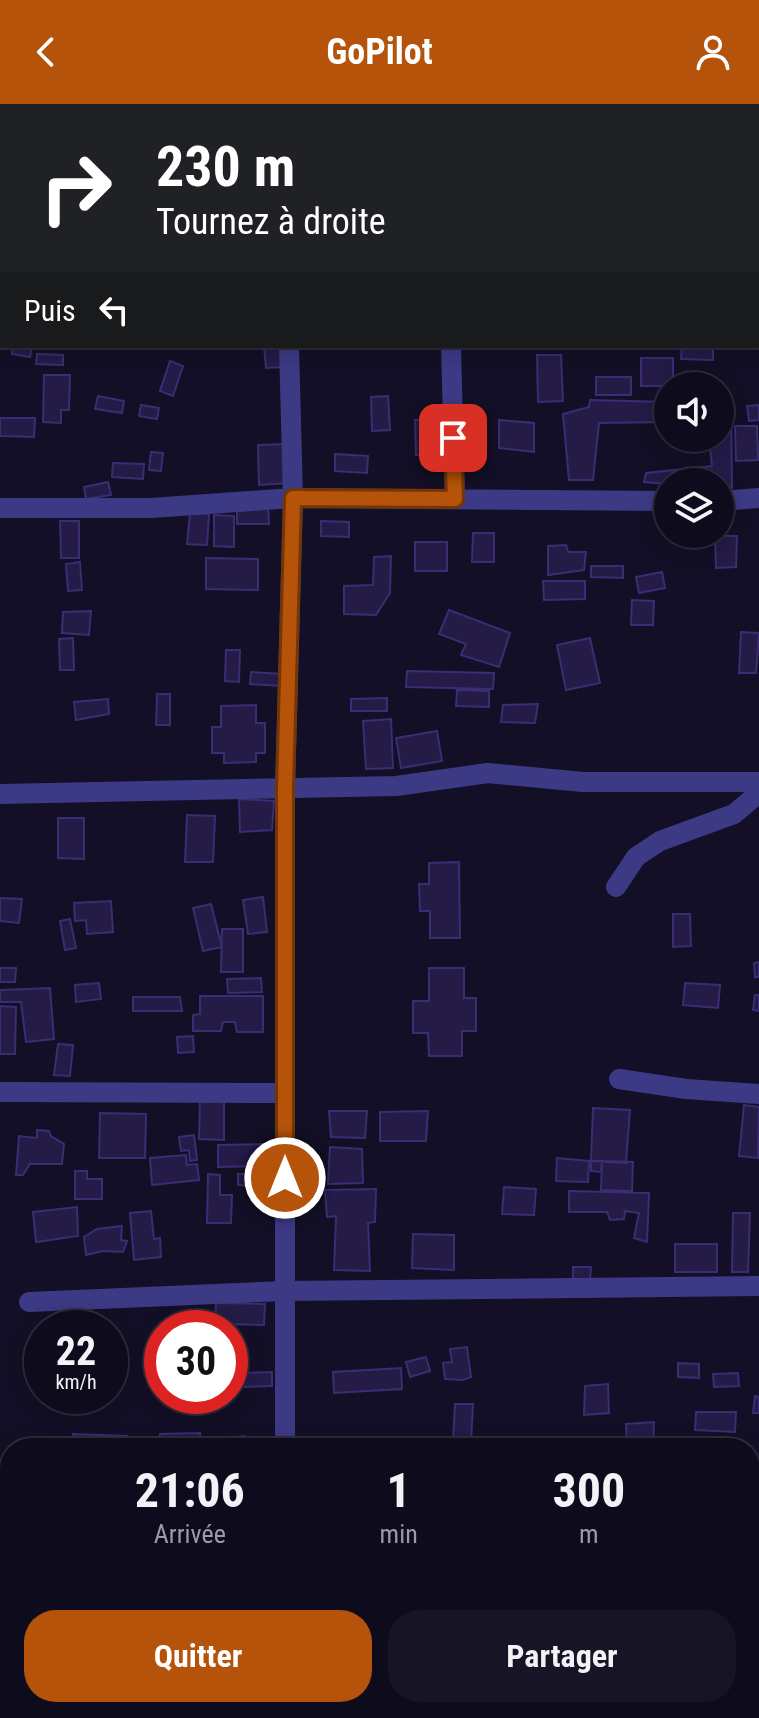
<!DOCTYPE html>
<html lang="fr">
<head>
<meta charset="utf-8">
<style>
	body { margin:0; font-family:"Roboto Condensed",sans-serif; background:#171425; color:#f1f3f6; height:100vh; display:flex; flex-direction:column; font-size:30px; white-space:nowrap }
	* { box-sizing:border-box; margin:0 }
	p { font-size:26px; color:#9b9ba3 }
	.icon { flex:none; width:44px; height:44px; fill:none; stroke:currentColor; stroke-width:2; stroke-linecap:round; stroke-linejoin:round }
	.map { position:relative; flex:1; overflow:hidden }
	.sheet { position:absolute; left:0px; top:1334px; width:760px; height:280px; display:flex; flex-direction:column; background:#0e0b1c; border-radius:32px 32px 0 0; box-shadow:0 4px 20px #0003,0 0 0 2px #2e2b3b }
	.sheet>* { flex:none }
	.banner { position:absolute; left:0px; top:0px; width:760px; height:244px; box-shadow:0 4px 20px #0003,0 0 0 2px #2e2b3b; background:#202124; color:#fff; overflow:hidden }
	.fabs { position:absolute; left:654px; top:268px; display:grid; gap:16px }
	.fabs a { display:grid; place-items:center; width:80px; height:80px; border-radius:50%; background:#0e0b1c; box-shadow:0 4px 20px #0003,0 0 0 2px #2e2b3b; font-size:40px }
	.speed { position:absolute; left:24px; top:1206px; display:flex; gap:16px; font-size:40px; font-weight:700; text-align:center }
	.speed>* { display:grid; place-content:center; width:104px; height:104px; border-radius:50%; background:#0e0b1c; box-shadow:0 4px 20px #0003,0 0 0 2px #2e2b3b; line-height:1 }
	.speed small { font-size:20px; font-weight:400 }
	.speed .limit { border:12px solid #d22; background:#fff; color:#111 }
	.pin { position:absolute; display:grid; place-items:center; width:68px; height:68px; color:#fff; margin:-34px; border-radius:16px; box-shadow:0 4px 12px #0006 }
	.me { position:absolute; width:88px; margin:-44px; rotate:0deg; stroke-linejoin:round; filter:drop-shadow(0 0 6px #0008) }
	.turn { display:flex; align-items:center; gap:28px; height:168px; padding:0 24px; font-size:36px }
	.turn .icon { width:104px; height:104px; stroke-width:2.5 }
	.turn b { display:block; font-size:56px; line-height:68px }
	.then { display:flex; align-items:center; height:76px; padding:0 24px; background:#0003; gap:16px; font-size:30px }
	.eta { display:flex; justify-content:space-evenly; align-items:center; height:136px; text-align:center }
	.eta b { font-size:48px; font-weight:700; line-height:56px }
	.button { display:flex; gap:16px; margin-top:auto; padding:16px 24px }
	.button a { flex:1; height:92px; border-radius:32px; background:#b45309; color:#fff; font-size:32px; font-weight:700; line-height:92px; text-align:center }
	.button a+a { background:#171425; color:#f1f3f6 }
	header { display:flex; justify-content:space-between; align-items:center; height:104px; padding:0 24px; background:#b45309; color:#fff; font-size:36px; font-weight:700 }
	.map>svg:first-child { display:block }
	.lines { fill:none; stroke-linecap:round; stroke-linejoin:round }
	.stream { stroke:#0c2248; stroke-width:6 }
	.building { fill:#241b47; stroke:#3b2d73; stroke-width:2 }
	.minor { stroke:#3d3a85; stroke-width:20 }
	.route-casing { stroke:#753606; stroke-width:20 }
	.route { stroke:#b45309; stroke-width:14 }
</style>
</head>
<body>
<header><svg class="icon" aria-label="back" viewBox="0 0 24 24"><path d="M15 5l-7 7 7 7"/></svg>GoPilot<svg class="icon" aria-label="person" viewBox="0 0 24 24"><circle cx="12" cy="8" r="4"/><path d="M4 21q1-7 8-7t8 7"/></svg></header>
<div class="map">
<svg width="759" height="1614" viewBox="0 0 759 1614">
	<rect width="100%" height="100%" fill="#130f26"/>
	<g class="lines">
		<path class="stream" d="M758,204H759"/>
	</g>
	<path class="building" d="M204,0H269V2H204Z
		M13,242L32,244L30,253L12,250Z
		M264,242H282L283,263L266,264Z
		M682,242H713V256L681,255Z
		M37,250L63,251V261L36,260Z
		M537,251H561L563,297L538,298Z
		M641,254H673V282H641Z
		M170,257L183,262L173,292L160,287Z
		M44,271H70L69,306H61V319L43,318Z
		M596,273H631V291H596Z
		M98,292L124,297L122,309L95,305Z
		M388,292L390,326L372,327L371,293Z
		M590,296L668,298V318L599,319L593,376H569L563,310L589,303Z
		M720,299H731L732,384H720V378H668V380L644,378L646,369L712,362L709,334H720Z
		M141,301L159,304L157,315L139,312Z
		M759,301V316L749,317L747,302Z
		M0,314H35L34,333L0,332Z
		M448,315L449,350L416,351L415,316Z
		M499,316L534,319V348L499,344Z
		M735,322H757L758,356L736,357Z
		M286,340L288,379L259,381L258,341Z
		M151,348L163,349L161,367L149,366Z
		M335,350L368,352L367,369L335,367Z
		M113,359L144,360L143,375L112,373Z
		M108,378L111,391L86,395L84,383Z
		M268,400L269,420H237V401Z
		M190,409L209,410L207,441L187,440Z
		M214,411L234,412V443L214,442Z
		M60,417H79V454H61Z
		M321,417L349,418V433L321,432Z
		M473,429H494V458H472Z
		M715,432H737L736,463L716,464Z
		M415,438H447V467H415Z
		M566,441L568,448H586L584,466L548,471V442Z
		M391,452L390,489L376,511L344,510V482L373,481L374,453Z
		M206,454L258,455V486L206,485Z
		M80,458L82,486L68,487L66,460Z
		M591,462H623V474L591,473Z
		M662,468L665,484L639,489L636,473Z
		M543,477H585V495L544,496Z
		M632,496L654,497L653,521H631Z
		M449,506L510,529L499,563L461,551L466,540L439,530Z
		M91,507L89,531L62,529L63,508Z
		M741,528L759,529L756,569H739Z
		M73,534L74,566H60L59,535Z
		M590,534L600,579L566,586L557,541Z
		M226,546H240L239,578L225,577Z
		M407,567L494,569L493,585L406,583Z
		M251,568L282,570L281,582L250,580Z
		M457,586L489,587V603L456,602Z
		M157,590H170V621H156Z
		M387,594V607H351V595Z
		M108,595L109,610L76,616L74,598Z
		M538,600L535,619L501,618L503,601Z
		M256,601V619H265V649H256V658L224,659V649H212V623H221V602Z
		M391,615L393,664L366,665L363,617Z
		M437,627L442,657L401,664L396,634Z
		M239,695L274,697L272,726L240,728Z
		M187,711L215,712L213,758H185Z
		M58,714H84V755L58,754Z
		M459,758L460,834H430V807H420L419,780H429V759Z
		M263,793L267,828L248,830L243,796Z
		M0,794L22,795L19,819L0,817Z
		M111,797L113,828L87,830L86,816L75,817L74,799Z
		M211,800L222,843L203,847L193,804Z
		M673,810H690L691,842L673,843Z
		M70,815L76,844L65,846L60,817Z
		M222,825H243V868H221Z
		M759,858V873H755L754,859Z
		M0,864H16L15,878H0Z
		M429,864H464V894H476V927H462V952H429L428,929H413V897H429Z
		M261,874L262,888L228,889L227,875Z
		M99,879L101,895L76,898L75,881Z
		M685,879L720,881L718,904L683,901Z
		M50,884L54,935L26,938L21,898H0V886Z
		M755,891H759V907L753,906Z
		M200,892H263V928H237L235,918H223L221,927H193V911L200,910Z
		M133,893H180L182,907H133Z
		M0,902L16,903L15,950H0Z
		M193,932L194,948L178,949L177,933Z
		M58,940L73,941L70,972L54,971Z
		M200,993H224V1036L199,1035Z
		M744,1001L759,1003L758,1054L739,1052Z
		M593,1004L630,1006L626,1059L591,1057Z
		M329,1007H367L365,1034L331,1033Z
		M428,1007L426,1037H380V1008Z
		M100,1009L146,1010L145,1054H99Z
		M37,1026L49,1027L51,1032L64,1040L62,1060H30L23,1071H16L19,1032L37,1034Z
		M194,1031L197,1056L190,1057L189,1046L181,1047L179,1033Z
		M265,1040V1062L218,1063V1041Z
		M330,1043L362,1045L363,1079L328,1080Z
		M186,1051L187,1061L197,1060L199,1076L152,1081L150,1054Z
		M557,1054L589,1057L588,1078L556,1077Z
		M591,1057H602L601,1068L591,1067Z
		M602,1057L633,1058L632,1087L601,1086Z
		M75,1067H87V1075H102V1095H75Z
		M208,1070L220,1071V1091H232L231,1119H207Z
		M238,1070H259V1082L238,1081Z
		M504,1083L536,1085L534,1111L502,1110Z
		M376,1085L375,1118L368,1119L370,1167L334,1166L336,1112L327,1113L325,1086Z
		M569,1087L649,1089L647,1138L634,1134L639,1109L625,1107L624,1115L610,1116L607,1108H569Z
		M77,1103L78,1132L36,1138L33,1108Z
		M151,1107L154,1135L160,1134L161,1153L134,1156L130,1109Z
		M733,1109H750L748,1168H732Z
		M122,1122L121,1136L127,1137L123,1148L103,1147L86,1151L84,1133L97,1125Z
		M413,1130L454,1131V1166L412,1164Z
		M675,1140H717V1168H675Z
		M573,1163H591L590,1176L573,1175Z
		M216,1199L265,1200L264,1221L215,1220Z
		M467,1243L471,1273L463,1276L445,1275L443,1259L452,1258L450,1245Z
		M426,1253L430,1267L410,1273L406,1258Z
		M678,1259L699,1260V1274L678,1273Z
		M401,1264L402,1285L334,1289L333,1268Z
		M153,1267H162V1282H153Z
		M272,1268V1282L243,1283L242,1269Z
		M738,1269L739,1282L714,1283L713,1270Z
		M608,1280L609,1309L584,1311L585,1282Z
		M755,1292L759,1293V1309H753Z
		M455,1300H473L471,1338L453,1337Z
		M696,1308H736L735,1328L695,1326Z
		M654,1318L653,1344H627L626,1320Z
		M200,1329V1344H160V1330Z
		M73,1330L127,1332V1344H73Z
		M245,1332L246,1344H226L225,1334Z
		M665,1333L686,1334V1344H665Z
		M0,1425H7L5,1458H0Z
		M0,1464H10V1484H0Z
		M750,1481H759V1508L750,1507Z
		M0,1495H10V1513H0Z
		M5,1532H10V1559L4,1557Z
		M17,1604L19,1614H0V1605Z"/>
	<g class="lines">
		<path class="minor" d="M284,0V2
			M445,0L446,2
			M451,242L455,395
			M720,397L759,394
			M0,404H151L293,394L668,397
			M0,690L396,682L488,669L583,678H759
			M616,783L636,753L660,737L734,710L759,689
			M619,975L686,985L759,990
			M0,988L285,989
			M29,1198L285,1187L759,1182
			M285,1344V685L293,394L289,242
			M750,1382H759
			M0,1397H10
			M0,1595H10
			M286,1604V1614"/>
	</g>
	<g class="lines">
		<g class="route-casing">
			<path id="route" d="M285,1074V685L293,394L455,395L453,334"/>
		</g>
		<use href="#route" class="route"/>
	</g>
</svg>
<div class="fabs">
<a><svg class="icon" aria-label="sound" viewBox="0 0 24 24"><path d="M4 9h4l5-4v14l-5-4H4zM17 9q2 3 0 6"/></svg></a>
<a><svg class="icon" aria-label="layers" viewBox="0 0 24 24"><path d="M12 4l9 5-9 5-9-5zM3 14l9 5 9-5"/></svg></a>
</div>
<div class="speed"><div>22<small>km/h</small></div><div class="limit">30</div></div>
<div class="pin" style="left:453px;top:334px;background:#d93025"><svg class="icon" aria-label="arrive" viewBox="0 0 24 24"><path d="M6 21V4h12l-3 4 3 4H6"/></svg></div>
<svg class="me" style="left:285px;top:1074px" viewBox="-20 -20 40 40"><circle r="17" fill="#b45309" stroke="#fff" stroke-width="3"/><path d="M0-11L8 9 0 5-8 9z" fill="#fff"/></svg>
<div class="banner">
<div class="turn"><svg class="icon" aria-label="right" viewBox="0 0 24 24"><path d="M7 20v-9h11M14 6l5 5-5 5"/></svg><div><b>230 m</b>Tournez à droite</div></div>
<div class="then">Puis<svg class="icon" aria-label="left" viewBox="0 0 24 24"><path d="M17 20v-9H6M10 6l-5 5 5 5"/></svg></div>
</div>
<section class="sheet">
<div class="eta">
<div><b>21:06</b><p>Arrivée</p></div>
<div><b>1</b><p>min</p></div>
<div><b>300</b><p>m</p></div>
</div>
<div class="button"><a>Quitter</a><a>Partager</a></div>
</section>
</div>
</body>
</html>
